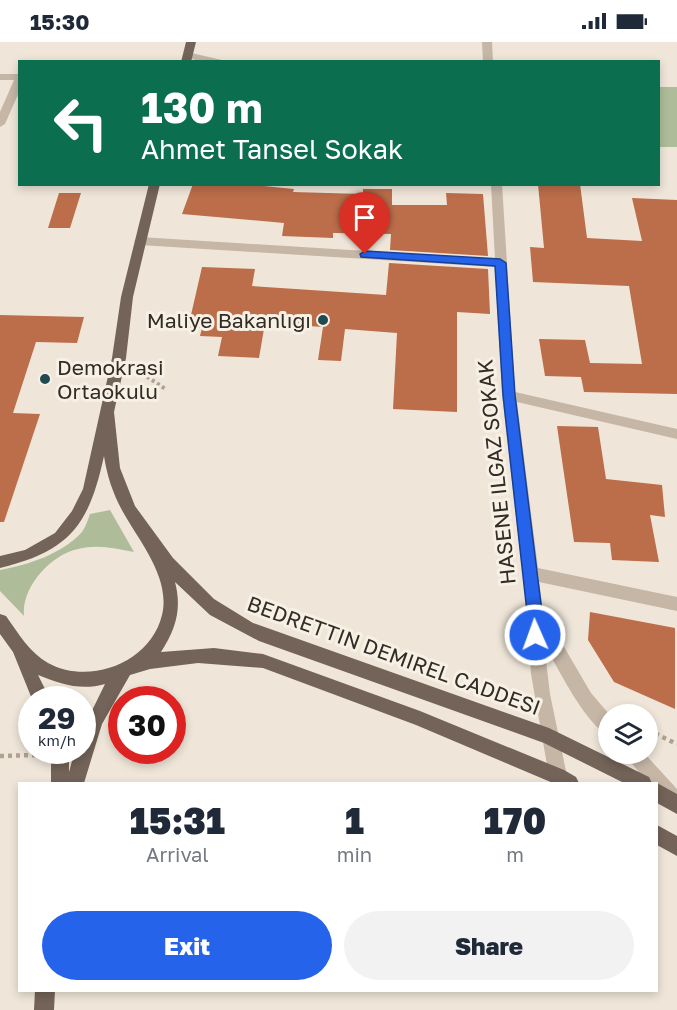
<!DOCTYPE html>
<html lang="en">
<head>
<meta charset="utf-8">
<style>
	body { margin:0; font-family:"Golos Text",sans-serif; background:#f2f2f3; color:#1f2937; height:100vh; display:flex; flex-direction:column; font-size:22px; white-space:nowrap }
	* { box-sizing:border-box; margin:0 }
	p { font-size:20px; color:#747a83 }
	.icon { flex:none; width:33px; height:33px; fill:none; stroke:currentColor; stroke-width:2; stroke-linecap:round; stroke-linejoin:round }
	.map { position:relative; flex:1; overflow:hidden }
	.details { position:absolute; left:18px; top:740px; width:640px; height:210px; display:flex; flex-direction:column; background:#fff; border-radius:0px; box-shadow:0 3px 9px #0003 }
	.details>* { flex:none }
	.top-card { position:absolute; left:18px; top:18px; width:642px; height:126px; border-radius:0px; box-shadow:0 3px 9px #0003; background:#0b6e4f; color:#fff; overflow:hidden }
	.controls { position:absolute; left:598px; top:662px; display:grid; gap:12px }
	.controls a { display:grid; place-items:center; width:60px; height:60px; border-radius:50%; background:#fff; box-shadow:0 3px 9px #0003; font-size:30px }
	.speed { position:absolute; left:18px; top:644px; display:flex; gap:12px; font-size:30px; font-weight:700; text-align:center }
	.speed>* { display:grid; place-content:center; width:78px; height:78px; border-radius:50%; background:#fff; box-shadow:0 3px 9px #0003; line-height:1 }
	.speed small { font-size:15px; font-weight:400 }
	.speed .limit { border:9px solid #d22; background:#fff; color:#111 }
	.pin { position:absolute; display:grid; place-items:center; width:51px; height:51px; color:#fff; margin:-62px -26px; border-radius:50% 50% 50% 0; rotate:-45deg; box-shadow:0 0 6px #0007 }
	.pin .icon { rotate:45deg }
	.me { position:absolute; width:66px; margin:-33px; rotate:358deg; stroke-linejoin:round; filter:drop-shadow(0 0 4px #0008) }
	.turn { display:flex; align-items:center; gap:21px; height:126px; padding:0 24px; font-size:27px }
	.turn .icon { width:78px; height:78px; stroke-width:2.5 }
	.turn b { display:block; font-size:42px; line-height:51px }
	.eta { display:flex; justify-content:space-evenly; align-items:center; height:102px; text-align:center }
	.eta b { font-size:36px; font-weight:800; line-height:42px }
	.button { display:flex; gap:12px; margin-top:auto; padding:12px 24px }
	.button a { flex:1; height:69px; border-radius:36px; background:#2563eb; color:#fff; font-size:24px; font-weight:800; line-height:69px; text-align:center }
	.button a+a { background:#f2f2f3; color:#1f2937 }
	.status { display:flex; justify-content:space-between; align-items:center; height:42px; padding:0 30px; background:#fff; direction:ltr }
	.status svg { height:16px; fill:currentColor }
	.map>svg:first-child { display:block }
	.green { fill:#afbc9a }
	.building { fill:#bc6d4a }
	.lines { fill:none; stroke-linecap:round; stroke-linejoin:round }
	.path-far1 { stroke:#b1a190; stroke-width:4; stroke-dasharray:3 3; stroke-linecap:butt }
	.path { stroke:#b1a190; stroke-width:4.5; stroke-dasharray:4 4; stroke-linecap:butt }
	.minor { fill:#c5b6a6; fill-rule:evenodd }
	.major { fill:#736358; fill-rule:evenodd }
	.route { fill:#2563eb; stroke:#184099; stroke-width:1.5 }
	.poi-dot { fill:#1f4a50; stroke:#f7f0e4; stroke-width:2 }
	.labels { text-anchor:middle; dominant-baseline:central; stroke-width:6; stroke-linejoin:round; paint-order:stroke }
	.poi-label { font-size:21px; fill:#322b26; stroke:#f7f0e4; text-anchor:end }
	.street-label { font-size:21px; fill:#322b26; stroke:#f7f0e4 }
</style>
</head>
<body>
<div class="status"><b>15:30</b><svg viewBox="0 0 49 12"><path d="M0 12V9h3v3zM5 12V6h3v6zM10 12V3h3v9zM15 12V0h3v12zM26 1h20v11H26zM47 4h2v5h-2z"/></svg></div>
<div class="map">
<svg width="677" height="968" viewBox="0 0 677 968">
	<rect width="100%" height="100%" fill="#efe6d9"/>
	<path class="green" d="M658,45H677V105H659Z
		M110,468L134,510C115,506 97,502 78,507C50,513 21,546 24,574L0,549V528C28,523 62,512 82,490C85,486 88,478 90,472Z"/>
	<path class="building" d="M193,142H244L294,147L293,150L363,152V147H392V163H447L446,151L483,152L488,214L390,208L391,192L333,191V196L282,194L284,181L182,172Z
		M538,142H580L587,196L642,199L632,156L677,158V352L584,350L581,335L545,334L539,297L585,298L590,321L642,322L629,244L533,240L530,205L544,206Z
		M59,151H81L70,186H48Z
		M389,221L488,227L490,272L457,270V370L393,367L397,291L345,287L341,319L318,318L323,285L265,281L259,316L218,314L222,295L200,294L202,286H188L202,225L255,227L252,244L386,253Z
		M0,273L84,275L77,301L36,300L13,371L40,372L4,480H0Z
		M557,384L598,385L606,437L662,443L665,475L650,473L659,520L612,518L610,501L574,500Z
		M590,570L675,586V667L614,640L588,598Z"/>
	<g class="lines">
		<path class="path-far1" d="M137,328L167,348"/>
		<path class="path" d="M648,688L677,702
			M0,714L38,713"/>
		<path class="minor" d="M482,0H492L493,20H483Z
			M187,10L222,18L223,20H204L184,15V11Z
			M0,32H20V48L5,82L0,85V70L14,38H0Z
			M491,142H502L515,350L677,387V397L517,360L538,526L677,555V569L539,540L543,569L591,651L609,672V693C586,684 557,624 544,602L550,652L567,734L562,741L552,740L549,734L531,632L527,570L502,353L495,225L140,203L134,199L140,195L495,217Z
			M623,711H644L677,747V769L671,766L657,751V741H648Z"/>
		<path class="major" d="M186,0H196L191,20H181Z
			M149,142H160L133,255L126,316L114,370L120,426L135,464L173,516L214,557L253,581L549,686L649,735L652,741H624L544,701L259,599L210,573L175,540C182,567 176,587 161,610L214,606L263,612L420,669L564,728L576,735L579,741H553L416,683L263,626L198,621L150,627L130,633L102,682L84,741H51V708H69V730L75,708H82V689L105,642C81,649 60,642 38,633L50,657H32L13,610L0,592V572L6,574C18,591 30,611 48,621C90,644 151,620 162,573C171,536 139,499 123,470C113,452 107,434 104,414C89,483 70,509 0,526V514L25,508L55,491L72,469L83,447L112,316L121,255Z
			M657,741L677,752V772L657,761Z
			M657,783L677,794V814L657,803Z
			M35,948H55L54,968H34Z"/>
	</g>
	<path class="route" d="M365,209L500,217L506,221L515,353L542,570V593L540,597L535,599L530,597L527,593V570L503,353L495,224L361,215L360,212Z"/>
	<g class="poi-dot">
		<circle cx="323" cy="278" r="6"/>
		<circle cx="45" cy="337" r="6"/>
	</g>
	<g class="labels">
		<g class="poi-label">
			<text x="311" y="278">Maliye Bakanlığı</text>
			<text x="57" y="325" text-anchor="start">Demokrasi<tspan x="57" dy="24">Ortaokulu</tspan></text>
		</g>
		<g class="street-label">
			<text transform="translate(496 430) rotate(-96)">HASENE ILGAZ SOKAK</text>
			<text transform="translate(394 613) rotate(20)">BEDRETTIN DEMIREL CADDESI</text>
		</g>
	</g>
</svg>
<div class="controls">
<a><svg class="icon" aria-label="layers" viewBox="0 0 24 24"><path d="M12 4l9 5-9 5-9-5zM3 14l9 5 9-5"/></svg></a>
</div>
<div class="speed"><div>29<small>km/h</small></div><div class="limit">30</div></div>
<div class="pin" style="left:365px;top:212px;background:#d93025"><svg class="icon" aria-label="arrive" viewBox="0 0 24 24"><path d="M6 21V4h12l-3 4 3 4H6"/></svg></div>
<svg class="me" style="left:535px;top:593px" viewBox="-20 -20 40 40"><circle r="17" fill="#2563eb" stroke="#fff" stroke-width="3"/><path d="M0-11L8 9 0 5-8 9z" fill="#fff"/></svg>
<div class="top-card">
<div class="turn"><svg class="icon" aria-label="left" viewBox="0 0 24 24"><path d="M17 20v-9H6M10 6l-5 5 5 5"/></svg><div><b>130 m</b>Ahmet Tansel Sokak</div></div>
</div>
<section class="details">
<div class="eta">
<div><b>15:31</b><p>Arrival</p></div>
<div><b>1</b><p>min</p></div>
<div><b>170</b><p>m</p></div>
</div>
<div class="button"><a>Exit</a><a>Share</a></div>
</section>
</div>
</body>
</html>
